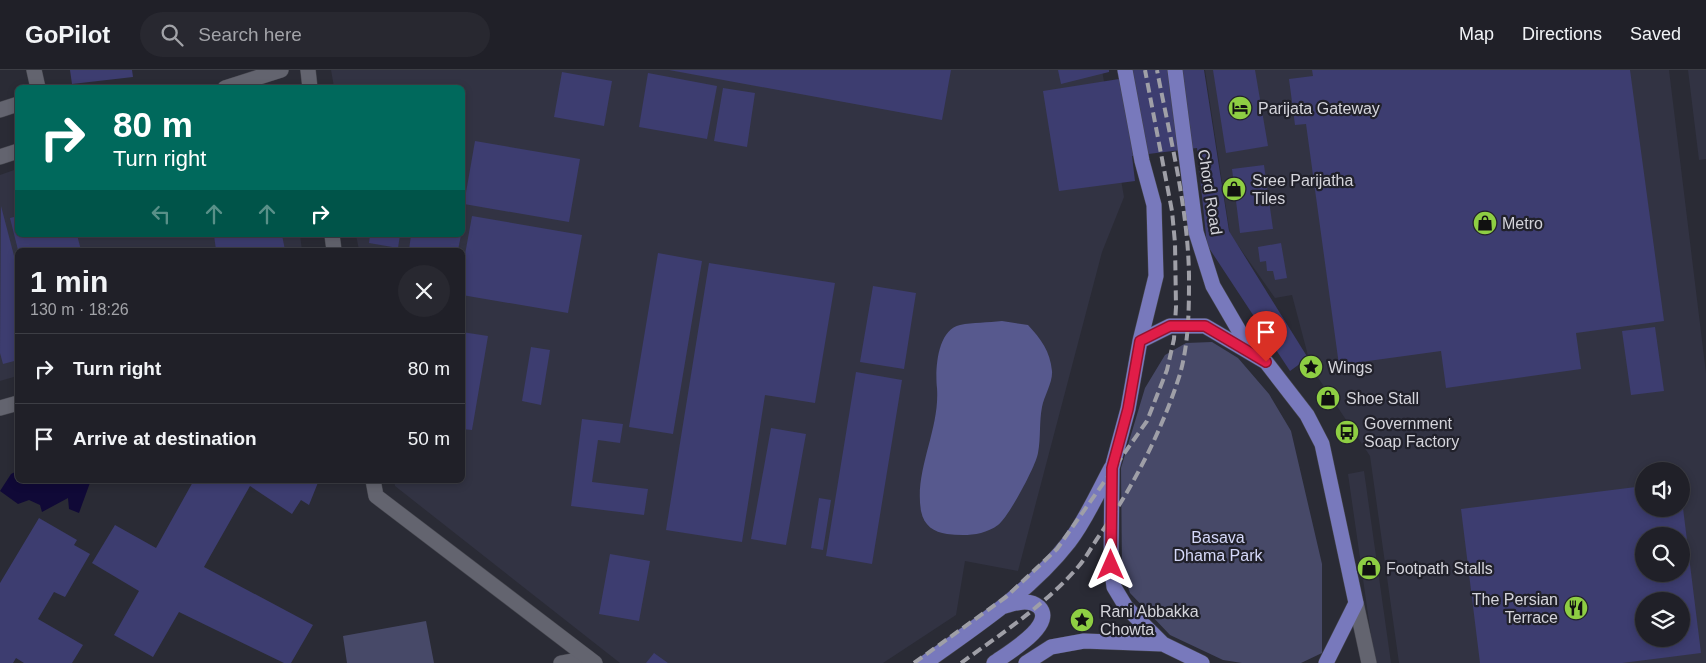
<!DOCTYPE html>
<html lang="en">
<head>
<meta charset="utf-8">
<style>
	body { margin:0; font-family:Helvetica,sans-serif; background:#282830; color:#f1f3f6; height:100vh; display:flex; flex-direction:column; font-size:19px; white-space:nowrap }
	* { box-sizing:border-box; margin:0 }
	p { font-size:16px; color:#a2a3a8 }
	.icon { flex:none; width:28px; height:28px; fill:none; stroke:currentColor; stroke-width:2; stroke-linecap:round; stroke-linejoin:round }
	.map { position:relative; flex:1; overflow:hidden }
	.panel { position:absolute; left:15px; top:178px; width:450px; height:235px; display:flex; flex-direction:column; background:#202028; border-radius:8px; box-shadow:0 2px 8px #0003,0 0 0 1px #3d3e45 }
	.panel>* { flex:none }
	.banner { position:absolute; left:15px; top:15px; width:450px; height:152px; border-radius:8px; box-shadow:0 2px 8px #0003,0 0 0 1px #3d3e45; background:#00695c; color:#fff; overflow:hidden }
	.tools { position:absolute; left:1635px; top:392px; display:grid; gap:10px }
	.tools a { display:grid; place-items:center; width:55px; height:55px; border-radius:50%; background:#202028; box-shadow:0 2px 8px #0003,0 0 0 1px #3d3e45; font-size:25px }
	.pin { position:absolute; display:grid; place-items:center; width:42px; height:42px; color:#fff; margin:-51px -21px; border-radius:50% 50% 50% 0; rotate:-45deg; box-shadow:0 0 5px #0007 }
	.pin .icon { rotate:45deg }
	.me { position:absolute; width:55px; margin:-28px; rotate:0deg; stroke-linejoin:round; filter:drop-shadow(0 0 4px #0008) }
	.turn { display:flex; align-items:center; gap:18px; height:105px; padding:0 15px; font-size:22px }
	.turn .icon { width:65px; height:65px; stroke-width:2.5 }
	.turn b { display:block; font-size:35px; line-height:42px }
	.lanes { display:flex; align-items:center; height:48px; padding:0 15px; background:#0003; justify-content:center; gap:25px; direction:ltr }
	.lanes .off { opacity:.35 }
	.round { display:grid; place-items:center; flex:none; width:52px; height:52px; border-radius:26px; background:#282830 }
	.head { display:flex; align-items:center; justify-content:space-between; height:85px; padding:0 15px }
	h1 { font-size:30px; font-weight:800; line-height:38px }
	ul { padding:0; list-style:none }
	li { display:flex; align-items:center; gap:15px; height:70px; padding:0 15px; border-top:1px solid #3d3e45 }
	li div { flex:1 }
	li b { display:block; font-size:19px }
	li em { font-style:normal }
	header { display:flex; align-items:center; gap:30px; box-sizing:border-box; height:70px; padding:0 25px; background:#202028; border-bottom:1px solid #3d3e45 }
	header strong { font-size:24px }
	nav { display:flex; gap:28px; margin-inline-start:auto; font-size:18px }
	.search { width:350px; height:45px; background:#282830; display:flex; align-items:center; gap:12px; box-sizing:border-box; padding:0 18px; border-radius:28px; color:#a2a3a8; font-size:19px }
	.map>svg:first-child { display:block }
	.built { fill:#323343; fill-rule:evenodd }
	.green { fill:#474968 }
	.forest { fill:#57598e }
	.water { fill:#100937 }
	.building { fill:#3d3d70; fill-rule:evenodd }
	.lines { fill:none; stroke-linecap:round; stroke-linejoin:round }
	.street-casing { stroke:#45464e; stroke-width:16 }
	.secondary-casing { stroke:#45464e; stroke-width:16 }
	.primary-casing { stroke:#45464e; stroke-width:16 }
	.street { stroke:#63646f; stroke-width:15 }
	.secondary { stroke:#63646f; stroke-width:15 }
	.primary { stroke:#7879bc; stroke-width:15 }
	.rail { stroke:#9f9fa7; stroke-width:4; stroke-dasharray:10 5; stroke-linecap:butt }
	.route-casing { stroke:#92132f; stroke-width:12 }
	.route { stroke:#e11d48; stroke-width:9 }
	.labels { text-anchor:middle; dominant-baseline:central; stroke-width:4.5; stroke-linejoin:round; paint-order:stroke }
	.poi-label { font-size:16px; fill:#d4d4db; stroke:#21212b; text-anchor:start }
	.street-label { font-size:16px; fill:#d4d4db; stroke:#21212b }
	.park-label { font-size:16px; fill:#d5d8f9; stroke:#21212b }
</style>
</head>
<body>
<header>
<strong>GoPilot</strong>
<div class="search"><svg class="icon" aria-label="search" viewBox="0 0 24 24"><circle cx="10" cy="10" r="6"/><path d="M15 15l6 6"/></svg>Search here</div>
<nav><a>Map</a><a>Directions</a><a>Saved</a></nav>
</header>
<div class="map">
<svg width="1706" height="593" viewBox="0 0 1706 593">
	<rect width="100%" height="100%" fill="#2a2b35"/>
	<path class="built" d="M331,0H1102L1124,127L1102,182L1018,501L965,491L956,545L883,593H620L395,416L394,410H462V180H359L356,165H462V18L334,17Z
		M1205,0H1669L1706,303V593H1399L1370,386L1311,297L1292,225L1275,228L1230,164ZM1644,401H1681V439H1644ZM1644,466H1681V504H1644ZM1644,531H1681V569H1644Z
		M1688,0H1706V89L1699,90Z
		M17,99L18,165H300L302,180H18L17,306L0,311V105Z
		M1364,401L1391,593H1375L1348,404Z"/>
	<path class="green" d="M1212,272L1238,288L1269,324L1291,361L1322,494V583L1301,593H1242L1223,590L1170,565L1130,523L1122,499L1121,398L1145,318L1165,285L1186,273Z
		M426,551L434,593H347L343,566Z"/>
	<path class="forest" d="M1002,251L1028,255C1041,269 1050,281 1052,301C1053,312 1044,326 1042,337C1039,352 1041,368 1038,383C1036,396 1008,448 998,455C983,466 964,466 947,464C934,462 924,456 921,441C914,400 940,360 937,318C935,300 937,260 960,255C973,252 988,253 1002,251Z"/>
	<path class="water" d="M17,401L18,410H91L79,443L69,439L68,428L42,442L40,435L29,430L18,434L0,421L11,404Z"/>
	<path class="building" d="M70,0H132L133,7L72,14Z
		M669,0H951L942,50Z
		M1058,0H1109V2L1061,14Z
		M1117,0H1204L1229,161L1308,288L1290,301L1207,175L1197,78L1132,86L1135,111L1059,121L1043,21L1119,9Z
		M1213,0H1255L1268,76L1226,83Z
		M1312,0H1630L1664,251L1576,263L1581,299L1446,318L1441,281L1339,295L1306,54L1295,55L1289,9L1313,6Z
		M562,2L612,11L604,56L554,47Z
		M648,3L717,16L707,69L639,57Z
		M723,18L755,23L747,77L714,71Z
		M475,71L580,89L569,152L464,134Z
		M1264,95L1273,159L1240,163L1232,99Z
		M1,136L18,201V290L3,294L0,283Z
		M18,146V165H77L81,180H18L10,148Z
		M472,146L582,165L568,243L462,225V201Z
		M214,165H282L285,180H216Z
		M370,165H400L398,178L369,173Z
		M411,165H461L458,180H409Z
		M1281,173L1287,208L1275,210L1273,201H1267L1266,191L1260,192L1258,177Z
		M658,183L702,191L673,364L629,357Z
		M709,193L835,213L815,333L765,325L742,472L666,460Z
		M873,216L916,223L904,299L860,292Z
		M1655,257L1664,321L1631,325L1622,261Z
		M462,262L488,266L472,360L462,359Z
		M531,277L550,280L541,335L522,331Z
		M856,302L902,310L872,494L826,486Z
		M582,349L623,354L620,373L598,370L592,412L648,419L644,445L571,436Z
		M771,358L806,364L786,475L751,469Z
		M194,410H319L309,435L301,430L292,444L250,416L204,497L313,555L291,593H284L179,542L153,587L114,565L139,521L92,493L115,455L156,478Z
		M1644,416V439H1681L1682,430L1701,583L1622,593H1480L1461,439ZM1644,466H1681V504H1644ZM1644,531H1681V569H1644Z
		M819,428L831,430L823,480L811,478Z
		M39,448L77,470L74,475L90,484L65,527L54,522L38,549L83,575L72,593H24L16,588L13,593H0V513Z
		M610,484L650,491L639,551L599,544Z
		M654,583L668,593H646Z"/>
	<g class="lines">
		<g class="street-casing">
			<path id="street" d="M34,0L38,18
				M225,18L281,0
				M0,40L18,34
				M0,87L18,81
				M0,338L18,333
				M561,593L588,588"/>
		</g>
		<g class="secondary-casing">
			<path id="secondary" d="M308,0L310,18
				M332,165L334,180
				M373,410L376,426L595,593
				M1356,533L1369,593"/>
		</g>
		<g class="primary-casing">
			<path id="primary" d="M1125,0L1142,91L1154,135L1156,206L1140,271L1128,339L1112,398L1111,495L1114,517L1126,537L1163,574L1202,593
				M1175,0L1196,162L1213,216L1245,271L1254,280
				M1140,271L1170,256H1205L1266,292L1307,345L1322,374L1356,533L1326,593
				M925,593C975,557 1031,521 1069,472C1086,450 1098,422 1111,398
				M994,593C1006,584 1057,555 1039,537C1029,528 1016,533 1005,536
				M1026,593L1051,577L1084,571L1163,574"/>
		</g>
		<use href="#street" class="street"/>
		<use href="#secondary" class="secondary"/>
		<use href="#primary" class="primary"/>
		<path class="rail" d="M914,593L1006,527L1057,479L1147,351L1167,300L1174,269L1176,237L1175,173L1172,141L1145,0
			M961,593C1001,564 1045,535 1078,497C1086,488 1092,476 1099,466C1133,417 1162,361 1180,304C1189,272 1189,238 1189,206C1188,137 1170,68 1157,0"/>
	</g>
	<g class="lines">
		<g class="route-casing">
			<path id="route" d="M1111,495L1112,398L1128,339L1140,271L1170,256H1205L1266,292"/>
		</g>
		<use href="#route" class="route"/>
	</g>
	<defs>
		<g id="hotel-disc" transform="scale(1.25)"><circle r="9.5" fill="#8ece43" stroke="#21212b"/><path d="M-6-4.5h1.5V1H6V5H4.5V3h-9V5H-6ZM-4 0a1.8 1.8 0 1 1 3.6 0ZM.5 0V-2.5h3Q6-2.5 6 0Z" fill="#111"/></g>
		<g id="shop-disc" transform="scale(1.25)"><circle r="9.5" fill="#8ece43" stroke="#21212b"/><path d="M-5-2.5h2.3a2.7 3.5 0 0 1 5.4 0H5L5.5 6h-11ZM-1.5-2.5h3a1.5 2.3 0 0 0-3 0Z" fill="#111"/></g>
		<g id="sight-disc" transform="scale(1.25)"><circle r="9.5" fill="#8ece43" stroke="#21212b"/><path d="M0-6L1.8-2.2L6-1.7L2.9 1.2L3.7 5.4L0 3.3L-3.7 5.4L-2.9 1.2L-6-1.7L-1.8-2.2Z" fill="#111"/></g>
		<g id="bus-disc" transform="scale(1.25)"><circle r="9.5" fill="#8ece43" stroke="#21212b"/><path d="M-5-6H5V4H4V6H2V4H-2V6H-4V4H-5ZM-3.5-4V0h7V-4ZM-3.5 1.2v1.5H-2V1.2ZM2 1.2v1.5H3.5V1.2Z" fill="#111"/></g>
		<g id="restaurant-disc" transform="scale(1.25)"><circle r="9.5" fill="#8ece43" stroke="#21212b"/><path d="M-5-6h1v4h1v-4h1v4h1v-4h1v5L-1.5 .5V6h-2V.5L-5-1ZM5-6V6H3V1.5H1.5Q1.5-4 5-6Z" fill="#111"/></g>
	</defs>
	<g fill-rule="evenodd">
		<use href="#hotel-disc" x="1240" y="38"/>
		<use href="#shop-disc" x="1234" y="119"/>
		<use href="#shop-disc" x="1485" y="153"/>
		<use href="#sight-disc" x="1311" y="297"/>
		<use href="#shop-disc" x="1328" y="328"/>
		<use href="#bus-disc" x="1347" y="362"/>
		<use href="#shop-disc" x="1369" y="498"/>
		<use href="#restaurant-disc" x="1576" y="538"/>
		<use href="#sight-disc" x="1082" y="550"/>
	</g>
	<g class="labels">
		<g class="poi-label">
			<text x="1258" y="38">Parijata Gateway</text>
			<text x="1252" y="110">Sree Parijatha<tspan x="1252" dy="18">Tiles</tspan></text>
			<text x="1502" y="153">Metro</text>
			<text x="1328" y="297">Wings</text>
			<text x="1346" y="328">Shoe Stall</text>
			<text x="1364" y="353">Government<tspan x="1364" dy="18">Soap Factory</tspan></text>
			<text x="1386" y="498">Footpath Stalls</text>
			<text x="1558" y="529" text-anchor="end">The Persian<tspan x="1558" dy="18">Terrace</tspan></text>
			<text x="1100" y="541">Rani Abbakka<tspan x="1100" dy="18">Chowta</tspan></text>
		</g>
		<g class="street-label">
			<text transform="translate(1210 122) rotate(81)">Chord Road</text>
		</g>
		<g class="park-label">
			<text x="1218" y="467">Basava<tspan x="1218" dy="18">Dhama Park</tspan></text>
		</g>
	</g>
</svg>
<div class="tools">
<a><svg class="icon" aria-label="sound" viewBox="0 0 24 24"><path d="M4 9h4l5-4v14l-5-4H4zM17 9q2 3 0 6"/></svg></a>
<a><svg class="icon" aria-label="search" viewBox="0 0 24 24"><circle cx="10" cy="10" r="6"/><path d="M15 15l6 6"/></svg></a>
<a><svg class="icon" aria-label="layers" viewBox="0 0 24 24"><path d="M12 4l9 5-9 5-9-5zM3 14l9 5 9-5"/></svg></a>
</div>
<div class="pin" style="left:1266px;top:292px;background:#d93025"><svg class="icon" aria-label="arrive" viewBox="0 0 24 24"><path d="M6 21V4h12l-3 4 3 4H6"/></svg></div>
<svg class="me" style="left:1111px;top:495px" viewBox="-20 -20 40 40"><path d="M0-17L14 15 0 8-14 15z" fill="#e11d48" stroke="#fff" stroke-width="4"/></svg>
<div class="banner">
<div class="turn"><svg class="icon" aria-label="right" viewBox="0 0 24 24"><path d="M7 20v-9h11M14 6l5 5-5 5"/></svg><div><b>80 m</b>Turn right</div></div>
<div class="lanes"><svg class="icon off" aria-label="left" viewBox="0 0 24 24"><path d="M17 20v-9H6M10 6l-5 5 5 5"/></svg><svg class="icon off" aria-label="ahead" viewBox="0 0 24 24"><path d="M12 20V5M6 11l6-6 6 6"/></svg><svg class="icon off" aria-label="ahead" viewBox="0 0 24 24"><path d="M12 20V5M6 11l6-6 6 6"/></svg><svg class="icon" aria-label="right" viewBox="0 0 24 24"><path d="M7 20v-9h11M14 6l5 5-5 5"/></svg></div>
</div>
<section class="panel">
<div class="head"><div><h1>1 min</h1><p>130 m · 18:26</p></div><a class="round"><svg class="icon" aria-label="close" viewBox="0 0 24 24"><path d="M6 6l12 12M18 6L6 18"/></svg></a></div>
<ul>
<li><svg class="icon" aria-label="right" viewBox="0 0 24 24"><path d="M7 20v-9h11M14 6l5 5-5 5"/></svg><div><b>Turn right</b></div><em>80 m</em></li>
<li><svg class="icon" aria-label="arrive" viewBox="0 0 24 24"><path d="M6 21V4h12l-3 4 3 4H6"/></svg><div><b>Arrive at destination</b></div><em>50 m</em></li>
</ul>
</section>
</div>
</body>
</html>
